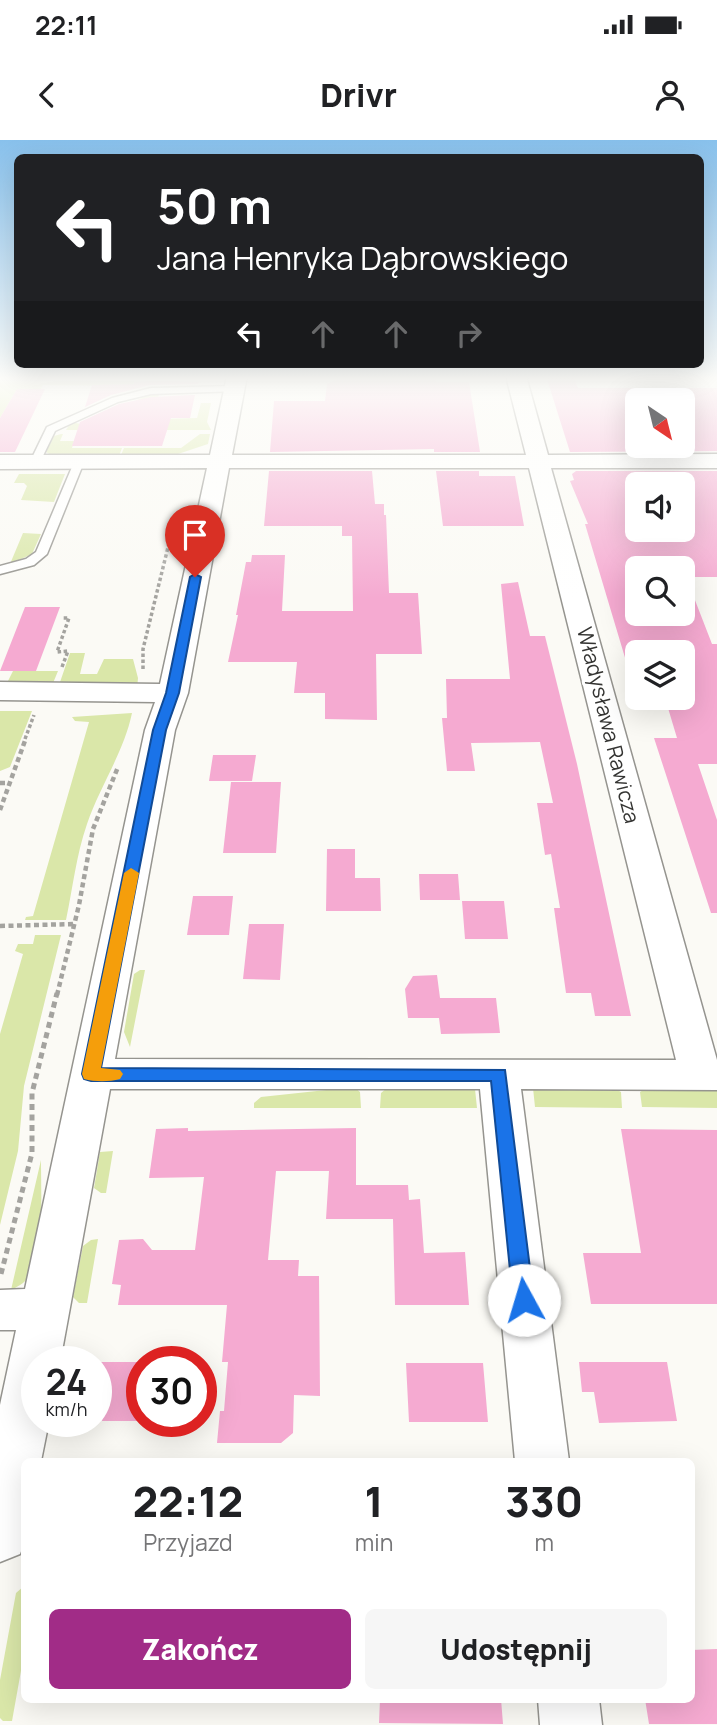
<!DOCTYPE html>
<html lang="pl">
<head>
<meta charset="utf-8">
<style>
	body { margin:0; font-family:Manrope,sans-serif; background:#f6f6f6; color:#202124; height:100vh; display:flex; flex-direction:column; font-size:26px; white-space:nowrap }
	* { box-sizing:border-box; margin:0 }
	p { font-size:23px; color:#757577 }
	.icon { flex:none; width:38px; height:38px; fill:none; stroke:currentColor; stroke-width:2; stroke-linecap:round; stroke-linejoin:round }
	.map { position:relative; flex:1; overflow:hidden }
	.details { position:absolute; left:21px; top:1318px; width:674px; height:245px; display:flex; flex-direction:column; background:#fff; border-radius:10px; box-shadow:0 7px 28px #0002 }
	.details>* { flex:none }
	.guide { position:absolute; left:14px; top:14px; width:690px; height:214px; border-radius:10px; box-shadow:0 7px 28px #0002; background:#202124; color:#fff; overflow:hidden }
	.needle { width:46px; rotate:145deg }
	.tools { position:absolute; left:625px; top:248px; display:grid; gap:14px }
	.tools a { display:grid; place-items:center; width:70px; height:70px; border-radius:10px; background:#fff; box-shadow:0 7px 28px #0002; font-size:35px }
	.speed { position:absolute; left:21px; top:1206px; display:flex; gap:14px; font-size:35px; font-weight:700; text-align:center }
	.speed>* { display:grid; place-content:center; width:91px; height:91px; border-radius:50%; background:#fff; box-shadow:0 7px 28px #0002; line-height:1 }
	.speed small { font-size:18px; font-weight:400 }
	.speed .limit { border:10px solid #d22; background:#fff; color:#111 }
	.pin { position:absolute; display:grid; place-items:center; width:60px; height:60px; color:#fff; margin:-72px -30px; border-radius:50% 50% 50% 0; rotate:-45deg; box-shadow:0 0 7px #0007 }
	.pin .icon { rotate:45deg }
	.me { position:absolute; width:77px; margin:-38px; rotate:354deg; stroke-linejoin:round; filter:drop-shadow(0 0 5px #0008) }
	.turn { display:flex; align-items:center; gap:24px; height:147px; padding:0 28px; font-size:32px }
	.turn .icon { width:91px; height:91px; stroke-width:2.5 }
	.turn b { display:block; font-size:49px; line-height:60px }
	.lanes { display:flex; align-items:center; height:66px; padding:0 28px; background:#0003; justify-content:center; gap:35px; direction:ltr }
	.lanes .off { opacity:.35 }
	.eta { display:flex; justify-content:space-evenly; align-items:center; height:119px; text-align:center }
	.eta b { font-size:42px; font-weight:800; line-height:49px }
	.action { display:flex; gap:14px; margin-top:auto; padding:14px 28px }
	.action a { flex:1; height:80px; border-radius:10px; background:#a12c87; color:#fff; font-size:28px; font-weight:800; line-height:80px; text-align:center }
	.action a+a { background:#f6f6f6; color:#202124 }
	.status { display:flex; justify-content:space-between; align-items:center; height:49px; padding:0 35px; background:#fff; direction:ltr }
	.status svg { height:19px; fill:currentColor }
	header { display:flex; justify-content:space-between; align-items:center; height:91px; padding:0 28px; background:#fff; font-size:32px; font-weight:800 }
	.map>svg:first-child { display:block }
	.green { fill:#dae7a9 }
	.building { fill:#f5aad1; fill-rule:evenodd }
	.lines { fill:none; stroke-linecap:round; stroke-linejoin:round }
	.lane-casing { stroke:#95948f; stroke-width:3 }
	.street-casing { stroke:#95948f; stroke-width:3 }
	.path-far3 { stroke:#a4a39f; stroke-width:2.5; stroke-dasharray:3.5 2; stroke-linecap:butt }
	.path-far2 { stroke:#a4a39f; stroke-width:3.5; stroke-dasharray:3.5 2.5; stroke-linecap:butt }
	.path-far1 { stroke:#a4a39f; stroke-width:4.5; stroke-dasharray:5 3.5; stroke-linecap:butt }
	.path { stroke:#a4a39f; stroke-width:5; stroke-dasharray:6 4.5; stroke-linecap:butt }
	.lane { fill:#fff; fill-rule:evenodd }
	.street { fill:#fff; fill-rule:evenodd }
	.route { fill:#1a73e8; stroke:#114b97; stroke-width:2 }
	.slow { fill:#f59e0b }
	.labels { text-anchor:middle; dominant-baseline:central; stroke-width:6; stroke-linejoin:round; paint-order:stroke }
	.street-label { font-size:21px; fill:#353533; stroke:#fff }
</style>
</head>
<body>
<div class="status"><b>22:11</b><svg viewBox="0 0 49 12"><path d="M0 12V9h3v3zM5 12V6h3v6zM10 12V3h3v9zM15 12V0h3v12zM26 1h20v11H26zM47 4h2v5h-2z"/></svg></div>
<header><svg class="icon" aria-label="back" viewBox="0 0 24 24"><path d="M15 5l-7 7 7 7"/></svg>Drivr<svg class="icon" aria-label="person" viewBox="0 0 24 24"><circle cx="12" cy="8" r="4"/><path d="M4 21q1-7 8-7t8 7"/></svg></header>
<div class="map">
<svg width="717" height="1585" viewBox="0 0 717 1585">
	<rect width="100%" height="100%" fill="#fbfaf5"/>
	<path class="green" d="M0,240L134,241L133,246L43,245L41,249H17L0,278Z
		M159,254L154,271L162,279L197,278L201,263H211L207,282L211,290H66L71,282L81,284L149,255Z
		M61,294H63L60,301H74L72,308H122L119,316L51,315L46,312L54,296Z
		M200,294H210L208,304L175,315H121L124,308H181Z
		M19,334H65L54,362L21,360L27,346L24,343H14Z
		M23,393L41,394L32,414L10,424Z
		M70,513H85L80,534H97L104,519H133L138,538L137,549L58,548Z
		M13,531H58L51,548L5,547Z
		M0,571H32L10,627L0,631Z
		M132,573C124,612 100,646 87,684C76,716 73,747 66,780H25L26,777L33,776L89,582L75,581L72,577Z
		M35,795H61L24,946L18,1011L0,1085V894L23,814L15,811L18,804H33Z
		M140,830H145L130,907L124,892L134,834Z
		M354,947L360,952L361,968H254V963L261,957Z
		M387,948L475,949L477,968H380L381,953Z
		M533,948H614L621,952L622,968L535,967Z
		M717,948V968L642,967L640,952L645,949Z
		M113,1011L106,1053H101L94,1048L100,1012Z
		M41,1020C41,1048 44,1107 32,1132C28,1141 19,1146 11,1150Z
		M98,1099L87,1163H79L73,1157L83,1106L91,1100Z
		M24,1446V1514L12,1581H3L0,1578V1540L16,1453Z"/>
	<path class="building" d="M546,236H573L578,248H717V311L570,312ZM637,261H682V306H637Z
		M337,239H436V242H469L480,312H434V309L270,312L274,261H325L327,244Z
		M134,242L156,241L199,242L198,244L150,245L111,255L85,267L92,245L134,244Z
		M17,249H45L15,312H0V278Z
		M195,255L190,278H171L162,306H72L80,282L119,264L151,257Z
		M269,331H372L375,364H384V375H386L389,453H418L422,514H376L377,580L325,579V553H294L297,522H228L238,475H236L246,422H251L252,415H285L282,471H353L352,396H342V386H264Z
		M436,331H479V336H515L524,386H443Z
		M576,331H717V437H686L712,504H717V624H698L717,680V773H711L654,598H677L665,558H682V513H637V521H626L585,384H588L570,341L574,340L572,334ZM637,345H682V390H637ZM637,429H682V474H637Z
		M518,442L530,496H545L577,624L631,876H595L591,853H566L554,768H560L551,714L545,715L537,663H553L540,602L471,603L475,631H447L442,578H447L446,539H510L501,444Z
		M25,467H60L36,531H0Z
		M213,615H256L252,641H209Z
		M231,642H281L276,713H223Z
		M327,709H355V738H380L381,771H326Z
		M419,734H458L460,760H420Z
		M193,756H233L229,795H187Z
		M462,761H504L508,799H465Z
		M249,784H284L280,840L243,839Z
		M437,835L440,858H496L500,893L441,894L439,878H408L405,849L413,836Z
		M188,988V991L356,988V1045H408L409,1060L420,1059L424,1113L465,1112L469,1165H395L393,1079H326L329,1031H276L268,1120H299L298,1136H319L320,1256L294,1255L293,1293L281,1303H217L220,1271H224L228,1222H222L227,1165H118L121,1145L112,1144L119,1100L143,1099L152,1110H195L204,1037L149,1038L156,989Z
		M621,989L717,990V1164H591L583,1113H641Z
		M96,1222H142V1281H102L106,1256L96,1255Z
		M579,1222H667L677,1281L599,1283L594,1252H582Z
		M406,1223H483L488,1282H409Z
		M717,1509V1584H649L645,1559H691V1510Z
		M380,1559H501L503,1584L379,1583Z"/>
	<g class="lines">
		<g class="lane-casing">
			<path id="lane" d="M235,246L238,247V251L151,254L118,262L55,291L39,324L30,322L47,287L112,258L151,248Z
				M75,320L84,322L47,414L34,425L0,434V426L26,419L36,412Z"/>
		</g>
		<g class="street-casing">
			<path id="street" d="M227,236H247L232,315H526L506,236H526L548,315L717,314V328H551L717,920V950L521,949L569,1321H515L480,949H110L60,1222H37V1281H49L41,1321H24V1403L20,1414L0,1422V1265L16,1190H0V1150L25,1149L145,590L155,562L0,560V542L160,544L207,328L0,329V315H210ZM229,328H529L676,920L115,919L175,590L188,553Z
				M538,1559H599L602,1585H540Z"/>
		</g>
		<path class="path-far3" d="M170,397L175,377L180,372"/>
		<path class="path-far2" d="M62,527L68,511L57,512L69,478H63
			M143,529V509L171,395
			M25,599L34,575"/>
		<path class="path-far1" d="M0,643H9
			M0,670L26,598
			M0,786L74,784
			M57,855L79,765L93,689L118,627"/>
		<path class="path" d="M1,1134L32,1013V953L57,853"/>
		<use href="#lane" class="lane"/>
		<use href="#street" class="street"/>
	</g>
	<linearGradient id="sky" x2="0" y2="1"><stop stop-color="#88c1ec"/><stop offset="0.52" stop-color="#fdfdfa"/><stop offset="1" stop-color="#fdfdfa" stop-opacity="0"/></linearGradient>
	<rect width="717" height="458" fill="url(#sky)"/>
	<path class="route" d="M195,434L201,437L179,553L166,590L101,928L505,930L534,1160L531,1167L524,1169L517,1167L513,1160L491,941H91L84,939L82,934L153,590L166,553L190,437Z"/>
	<path class="slow" d="M131,728L139,733L101,928L120,930L123,934L120,939C109,942 95,942 84,939L82,934L124,733Z"/>
	<g class="labels">
		<g class="street-label">
			<text transform="translate(609 585) rotate(76)">Władysława Rawicza</text>
		</g>
	</g>
</svg>
<div class="tools">
<a><svg class="needle" viewBox="-14 -14 28 28"><path d="M0-13l5 13h-10z" fill="#e53935"/><path d="M0 13l5-13h-10z" fill="#757577"/></svg></a>
<a><svg class="icon" aria-label="sound" viewBox="0 0 24 24"><path d="M4 9h4l5-4v14l-5-4H4zM17 9q2 3 0 6"/></svg></a>
<a><svg class="icon" aria-label="search" viewBox="0 0 24 24"><circle cx="10" cy="10" r="6"/><path d="M15 15l6 6"/></svg></a>
<a><svg class="icon" aria-label="layers" viewBox="0 0 24 24"><path d="M12 4l9 5-9 5-9-5zM3 14l9 5 9-5"/></svg></a>
</div>
<div class="speed"><div>24<small>km/h</small></div><div class="limit">30</div></div>
<div class="pin" style="left:195px;top:437px;background:#d93025"><svg class="icon" aria-label="arrive" viewBox="0 0 24 24"><path d="M6 21V4h12l-3 4 3 4H6"/></svg></div>
<svg class="me" style="left:524px;top:1160px" viewBox="-20 -20 40 40"><circle r="19" fill="#fff"/><path d="M0-13L10 11 0 6-10 11z" fill="#1a73e8"/></svg>
<div class="guide">
<div class="turn"><svg class="icon" aria-label="left" viewBox="0 0 24 24"><path d="M17 20v-9H6M10 6l-5 5 5 5"/></svg><div><b>50 m</b>Jana Henryka Dąbrowskiego</div></div>
<div class="lanes"><svg class="icon" aria-label="left" viewBox="0 0 24 24"><path d="M17 20v-9H6M10 6l-5 5 5 5"/></svg><svg class="icon off" aria-label="ahead" viewBox="0 0 24 24"><path d="M12 20V5M6 11l6-6 6 6"/></svg><svg class="icon off" aria-label="ahead" viewBox="0 0 24 24"><path d="M12 20V5M6 11l6-6 6 6"/></svg><svg class="icon off" aria-label="right" viewBox="0 0 24 24"><path d="M7 20v-9h11M14 6l5 5-5 5"/></svg></div>
</div>
<section class="details">
<div class="eta">
<div><b>22:12</b><p>Przyjazd</p></div>
<div><b>1</b><p>min</p></div>
<div><b>330</b><p>m</p></div>
</div>
<div class="action"><a>Zakończ</a><a>Udostępnij</a></div>
</section>
</div>
</body>
</html>
